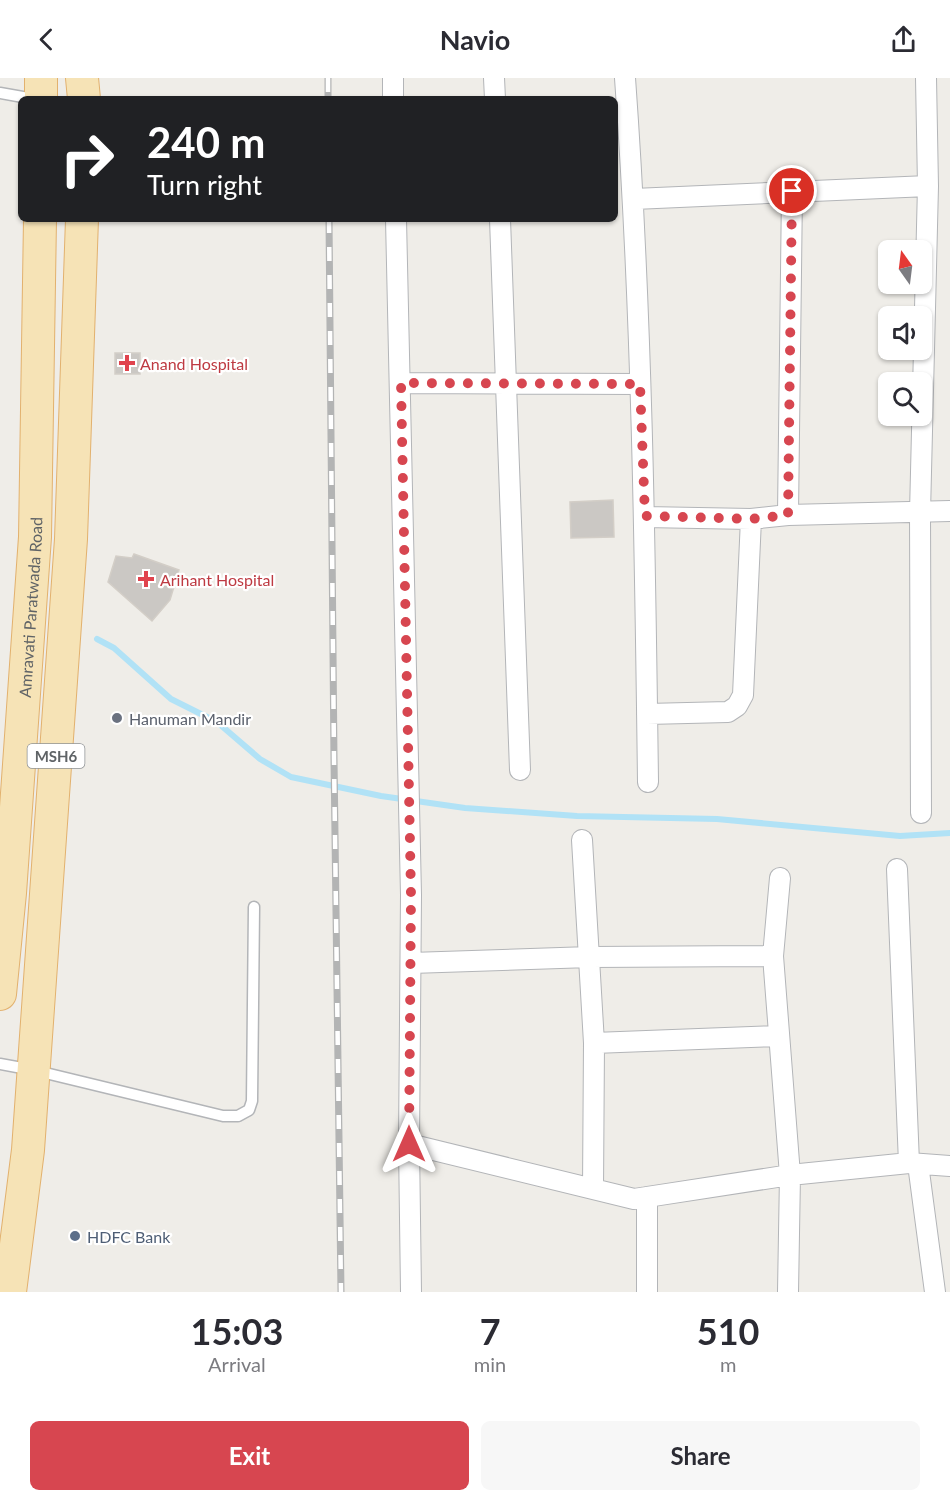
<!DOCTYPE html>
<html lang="en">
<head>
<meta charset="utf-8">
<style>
	body { margin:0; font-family:Lato,sans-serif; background:#f7f7f7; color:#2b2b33; height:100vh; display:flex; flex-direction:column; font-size:22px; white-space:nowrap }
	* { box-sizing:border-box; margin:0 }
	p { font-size:20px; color:#7c7c81 }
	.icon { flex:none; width:33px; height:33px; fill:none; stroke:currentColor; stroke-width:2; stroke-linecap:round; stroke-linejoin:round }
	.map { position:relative; height:1214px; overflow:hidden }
	.drawer { display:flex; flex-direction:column; background:#fff; flex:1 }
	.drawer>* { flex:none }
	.top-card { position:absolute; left:18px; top:18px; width:600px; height:126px; border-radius:9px; box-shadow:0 2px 4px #0004; background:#202124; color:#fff; overflow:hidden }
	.needle { width:39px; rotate:346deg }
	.controls { position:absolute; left:878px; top:162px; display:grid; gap:12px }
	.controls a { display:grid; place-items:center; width:54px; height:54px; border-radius:9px; background:#fff; box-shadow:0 2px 4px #0004; font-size:30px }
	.pin { position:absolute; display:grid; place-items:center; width:51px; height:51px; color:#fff; margin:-26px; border:3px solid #fff; border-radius:50%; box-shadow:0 2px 6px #0007 }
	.me { position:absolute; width:66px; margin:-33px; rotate:0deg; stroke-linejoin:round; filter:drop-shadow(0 0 4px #0008) }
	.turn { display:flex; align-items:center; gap:21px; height:126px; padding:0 30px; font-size:27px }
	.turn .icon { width:78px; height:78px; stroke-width:2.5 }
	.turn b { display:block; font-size:42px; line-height:51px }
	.eta { display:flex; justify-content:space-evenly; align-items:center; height:102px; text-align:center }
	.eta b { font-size:36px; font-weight:700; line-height:42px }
	.primary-button { display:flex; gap:12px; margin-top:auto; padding:12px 30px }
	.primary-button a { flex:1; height:69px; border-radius:9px; background:#d74650; color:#fff; font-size:24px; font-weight:700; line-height:69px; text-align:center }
	.primary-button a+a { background:#f7f7f7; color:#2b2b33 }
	header { display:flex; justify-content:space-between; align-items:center; height:78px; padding:0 30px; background:#fff; font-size:27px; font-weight:700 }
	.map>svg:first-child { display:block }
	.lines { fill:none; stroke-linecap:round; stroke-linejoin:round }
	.stream { stroke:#b1e2f6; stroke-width:6 }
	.building { fill:#cbc8c4; stroke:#d3cec7; stroke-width:1.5 }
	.service-casing { stroke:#b3b5b8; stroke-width:13 }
	.minor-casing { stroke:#b3b5b8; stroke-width:22 }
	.primary-casing { stroke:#e2b16e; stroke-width:34 }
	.service { stroke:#fff; stroke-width:10 }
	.minor { stroke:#fff; stroke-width:20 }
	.primary { stroke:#f6e3b6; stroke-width:32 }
	.rail-casing { stroke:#b3b4b4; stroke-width:7 }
	.rail { stroke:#fff; stroke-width:4.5; stroke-dasharray:14; stroke-linecap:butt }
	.route { stroke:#d74650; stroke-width:10; stroke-dasharray:0 18 }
	.health-dot { fill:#e0444e; stroke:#fff; stroke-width:2 }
	.worship-dot { fill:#6b7280; stroke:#fff; stroke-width:2 }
	.service-dot { fill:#5c6f8a; stroke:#fff; stroke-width:2 }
	.labels { text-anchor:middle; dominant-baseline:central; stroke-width:4.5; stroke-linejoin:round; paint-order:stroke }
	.shield { fill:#fff; stroke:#8f9294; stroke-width:1.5 }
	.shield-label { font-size:15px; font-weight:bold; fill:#5f6366 }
	.health-label { font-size:16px; fill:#be3a42; stroke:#fff; text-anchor:start }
	.street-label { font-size:16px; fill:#5f6366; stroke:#fff }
	.worship-label { font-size:16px; fill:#5b616d; stroke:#fff; text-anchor:start }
	.service-label { font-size:16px; fill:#4e5e75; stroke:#fff; text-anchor:start }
</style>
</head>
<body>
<header><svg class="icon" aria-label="back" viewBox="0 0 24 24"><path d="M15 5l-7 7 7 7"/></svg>Navio<svg class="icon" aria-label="share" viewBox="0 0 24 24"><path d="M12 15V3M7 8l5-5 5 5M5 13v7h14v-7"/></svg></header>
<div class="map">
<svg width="950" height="1214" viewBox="0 0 950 1214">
	<rect width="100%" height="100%" fill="#efede8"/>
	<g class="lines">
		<path class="stream" d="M97,561L114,570L171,621L217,644L260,681L291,699L381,718L465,730L577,738L717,741L900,758L950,755"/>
	</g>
	<path class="building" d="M115,275H140V296H115Z
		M613,422L614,459L571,460L570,424Z
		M134,476L179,492L170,522L152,543L108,504L116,478L132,480Z"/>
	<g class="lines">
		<g class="service-casing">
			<path id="service" d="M0,15L34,21
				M0,986L33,992L223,1038H238L249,1032L252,1023L254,829"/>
		</g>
		<g class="minor-casing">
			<path id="minor" d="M393,0V21
				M494,0L495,21
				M625,0C642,234 645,469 648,704
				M634,121L928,108
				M396,141L411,817L409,1066L411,1214
				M500,141L520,692
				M401,305L640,306
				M788,437L792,113
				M645,439L751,441L788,437L950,433
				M647,636L728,634L737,628L743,617L751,441
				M921,735L920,435L928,108L926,0
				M582,762L594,965L593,1111
				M897,791L909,1085
				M780,800L773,878L790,1097L788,1214
				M411,885L590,879L773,878
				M594,965L778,958
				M409,1066L634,1121L790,1097L909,1085L950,1088
				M918,1086L935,1214
				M647,1214V1119"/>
		</g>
		<g class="primary-casing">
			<g id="primary">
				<path d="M41,0V21"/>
				<path d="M82,0L84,21"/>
				<path id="s1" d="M0,916L10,815L35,459L40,141"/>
				<path d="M10,1214L28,1072L71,461L82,141"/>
			</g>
		</g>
		<use href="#service" class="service"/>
		<use href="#minor" class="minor"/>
		<use href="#primary" class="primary"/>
		<g class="rail-casing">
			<path id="rail" d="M328,0V21
				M329,141L334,681L341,1214"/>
		</g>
		<use href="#rail" class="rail"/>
	</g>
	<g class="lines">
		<path class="route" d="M409,1066L411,817L401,305L640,306L645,438L751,441L788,437L792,113"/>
	</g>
	<g class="health-dot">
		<path d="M124 276h6v6h6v6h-6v6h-6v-6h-6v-6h6z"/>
		<path d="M143 492h6v6h6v6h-6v6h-6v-6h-6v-6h6z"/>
	</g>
	<circle class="worship-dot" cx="117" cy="640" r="6"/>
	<circle class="service-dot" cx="75" cy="1158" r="6"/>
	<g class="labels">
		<rect class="shield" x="27.5" y="666" width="57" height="24" rx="4.5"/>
		<g class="shield-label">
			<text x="56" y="678">MSH6</text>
		</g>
		<g class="health-label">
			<text x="140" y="285">Anand Hospital</text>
			<text x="160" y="501">Arihant Hospital</text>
		</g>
		<g class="street-label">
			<text stroke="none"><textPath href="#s1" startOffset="388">Amravati Paratwada Road</textPath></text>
		</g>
		<g class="worship-label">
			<text x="129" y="640">Hanuman Mandir</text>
		</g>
		<g class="service-label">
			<text x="87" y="1158">HDFC Bank</text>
		</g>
	</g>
</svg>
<div class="controls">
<a><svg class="needle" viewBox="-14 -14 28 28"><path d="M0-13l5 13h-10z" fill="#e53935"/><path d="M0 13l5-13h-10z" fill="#7c7c81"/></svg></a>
<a><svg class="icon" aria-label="sound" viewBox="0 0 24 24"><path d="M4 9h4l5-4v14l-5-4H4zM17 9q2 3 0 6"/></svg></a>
<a><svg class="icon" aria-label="search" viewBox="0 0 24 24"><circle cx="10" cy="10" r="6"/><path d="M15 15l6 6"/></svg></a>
</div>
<div class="pin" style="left:792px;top:113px;background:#d93025"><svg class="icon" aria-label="arrive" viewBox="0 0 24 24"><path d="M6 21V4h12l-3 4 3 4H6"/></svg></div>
<svg class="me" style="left:409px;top:1066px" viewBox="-20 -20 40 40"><path d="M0-17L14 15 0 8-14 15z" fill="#d74650" stroke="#fff" stroke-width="4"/></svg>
<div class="top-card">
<div class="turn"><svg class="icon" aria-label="right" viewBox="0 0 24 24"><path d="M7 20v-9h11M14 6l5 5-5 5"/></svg><div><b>240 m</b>Turn right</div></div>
</div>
</div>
<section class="drawer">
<div class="eta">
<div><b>15:03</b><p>Arrival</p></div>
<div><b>7</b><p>min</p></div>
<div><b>510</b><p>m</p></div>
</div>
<div class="primary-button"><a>Exit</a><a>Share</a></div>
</section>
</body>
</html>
